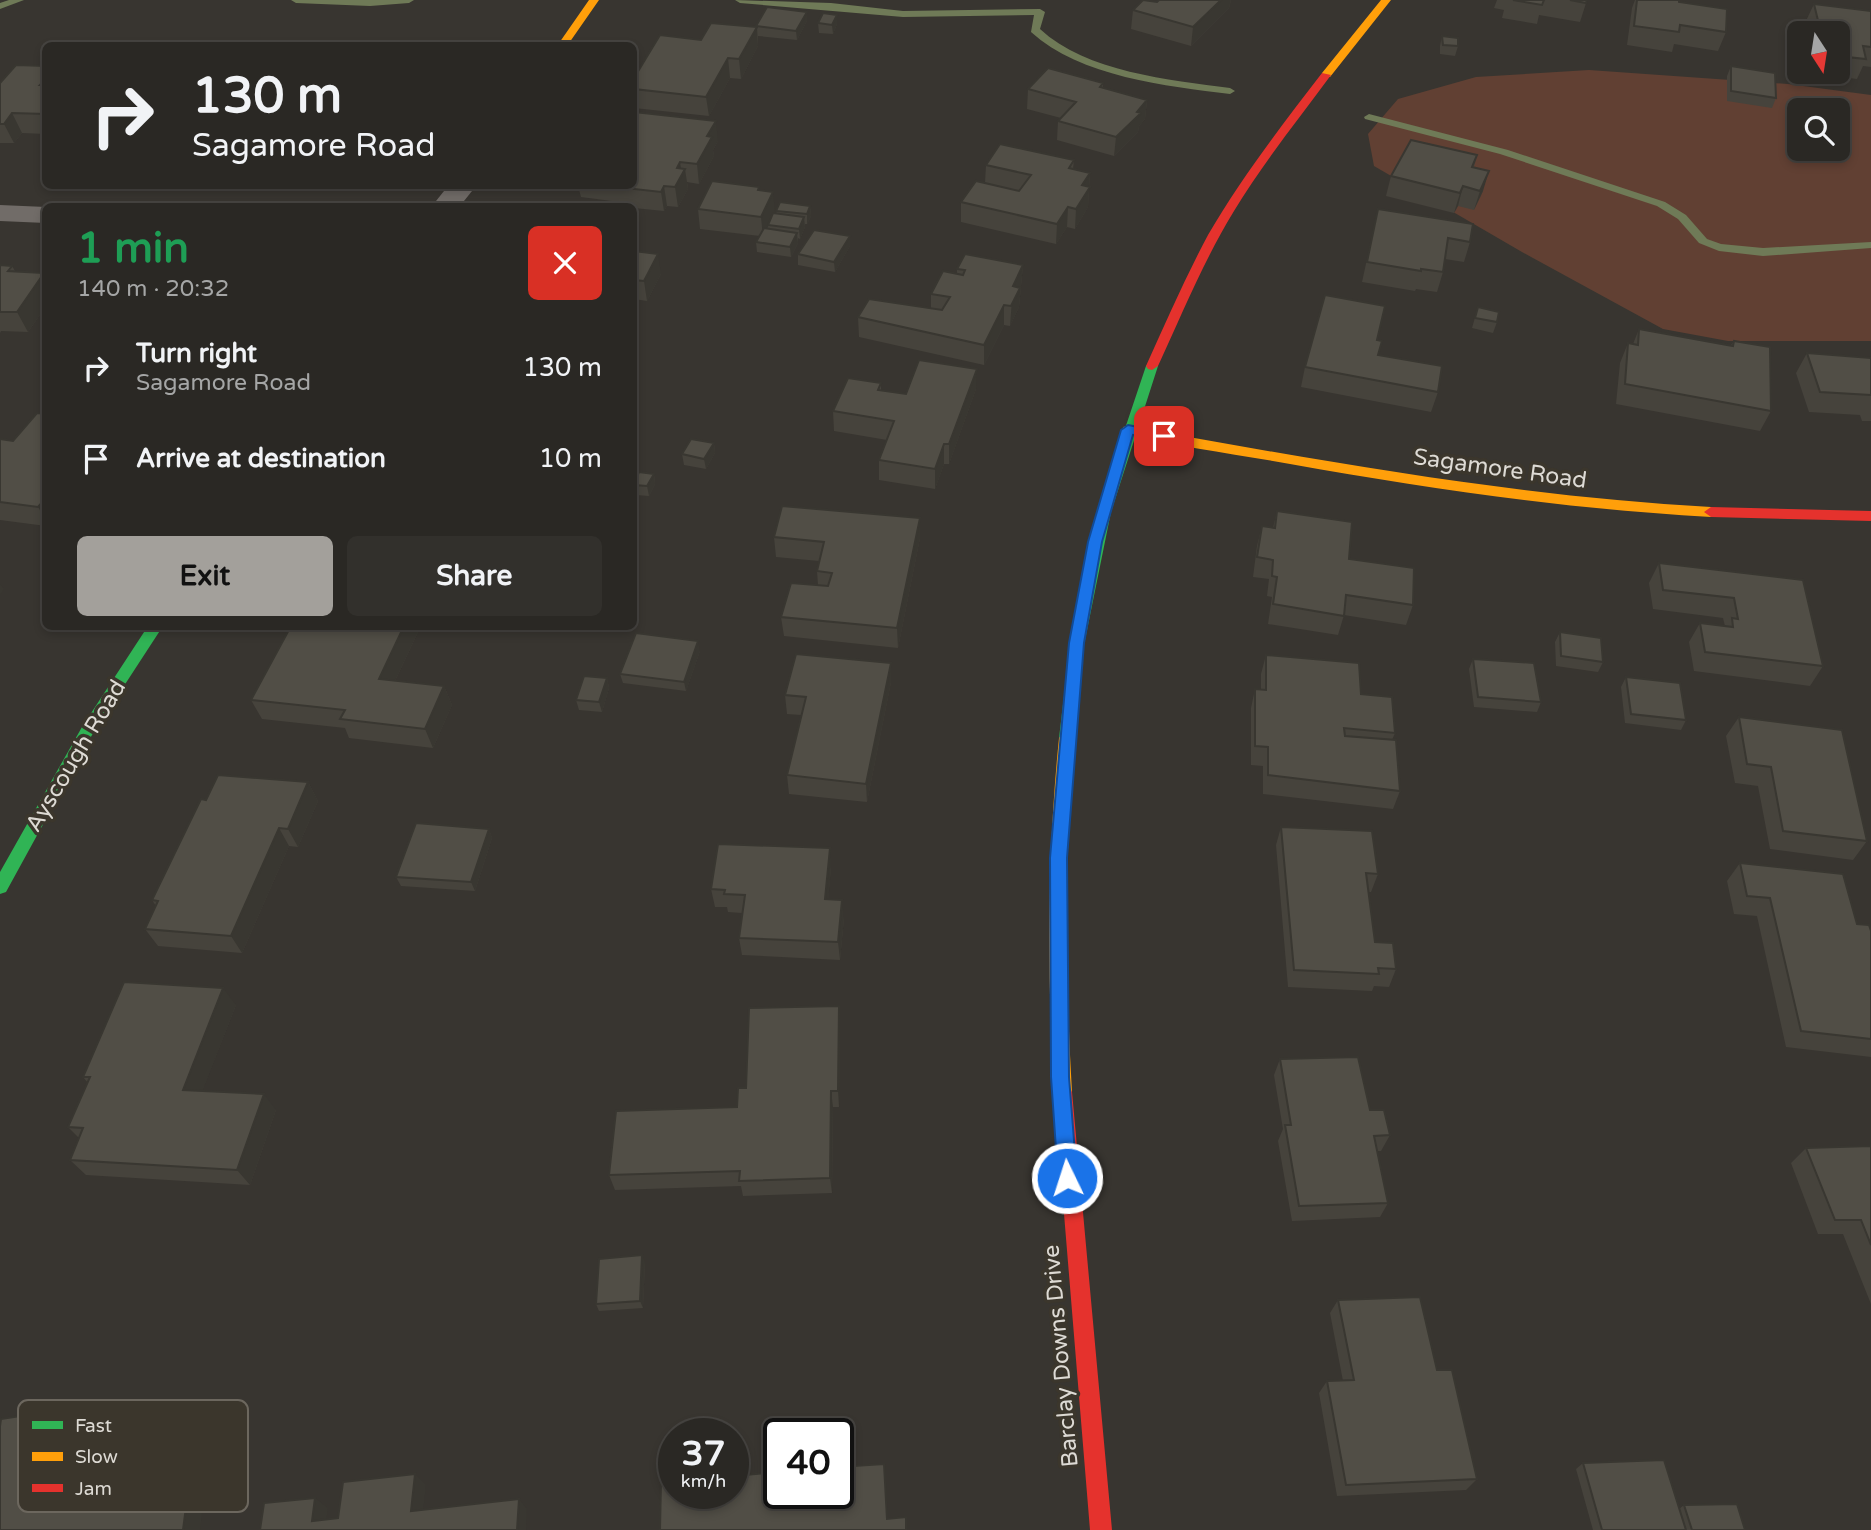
<!DOCTYPE html>
<html lang="en">
<head>
<meta charset="utf-8">
<style>
	body { margin:0; font-family:"Varela Round",sans-serif; background:#32302c; color:#f1f3f6; height:100vh; display:flex; flex-direction:column; font-size:26px; white-space:nowrap }
	* { box-sizing:border-box; margin:0 }
	p { font-size:23px; color:#a5a6a6 }
	.icon { flex:none; width:38px; height:38px; fill:none; stroke:currentColor; stroke-width:2; stroke-linecap:round; stroke-linejoin:round }
	.map { position:relative; flex:1; overflow:hidden }
	.details { position:absolute; left:42px; top:203px; width:595px; height:427px; display:flex; flex-direction:column; background:#2a2824; border-radius:10px; box-shadow:0 4px 10px #0003,0 0 0 2px #464441 }
	.details>* { flex:none }
	.banner { position:absolute; left:42px; top:42px; width:595px; height:147px; border-radius:10px; box-shadow:0 4px 10px #0003,0 0 0 2px #464441; background:#2a2824; color:#f1f3f6; overflow:hidden }
	.needle { width:46px; rotate:168deg }
	.controls { position:absolute; left:1787px; top:21px; display:grid; gap:14px }
	.controls a { display:grid; place-items:center; width:63px; height:63px; border-radius:10px; background:#2a2824; box-shadow:0 4px 10px #0003,0 0 0 2px #464441; font-size:35px }
	.speed { position:absolute; left:658px; top:1418px; display:flex; gap:14px; font-size:35px; font-weight:700; text-align:center }
	.speed>* { display:grid; place-content:center; width:91px; height:91px; border-radius:50%; background:#2a2824; box-shadow:0 4px 10px #0003,0 0 0 2px #464441; line-height:1 }
	.speed small { font-size:18px; font-weight:400 }
	.speed .limit { border:4px solid #111; border-radius:10px; background:#fff; color:#111 }
	.pin { position:absolute; display:grid; place-items:center; width:60px; height:60px; color:#fff; margin:-30px; border-radius:14px; box-shadow:0 4px 10px #0006 }
	.me { position:absolute; width:77px; margin:-38px; rotate:356deg; stroke-linejoin:round; filter:drop-shadow(0 0 5px #0008) }
	.turn { display:flex; align-items:center; gap:24px; height:147px; padding:0 35px; font-size:32px }
	.turn .icon { width:91px; height:91px; stroke-width:2.5 }
	.turn b { display:block; font-size:49px; line-height:60px }
	.round { display:grid; place-items:center; flex:none; width:74px; height:74px; border-radius:10px; background:#32302c }
	.summary { display:flex; align-items:center; justify-content:space-between; height:119px; padding:0 35px }
	h1 { font-size:42px; font-weight:700; line-height:52px; color:#1e9e55 }
	.primary-button { display:flex; gap:14px; margin-top:auto; padding:14px 35px }
	.primary-button a { flex:1; height:80px; border-radius:10px; background:#a3a09b; color:#111; font-size:28px; font-weight:700; line-height:80px; text-align:center }
	.primary-button a+a { background:#32302c; color:#f1f3f6 }
	ul { padding:0; list-style:none }
	li { display:flex; align-items:center; gap:21px; height:91px; padding:0 35px }
	li div { flex:1 }
	li b { display:block; font-size:26px }
	li em { font-style:normal }
	.map>svg:first-child { display:block }
	.green { fill:#614033; fill-rule:evenodd }
	.lines { fill:none; stroke-linecap:round; stroke-linejoin:round }
	.stream { fill:#6f7a57; fill-rule:evenodd }
	.street { fill:#716c68; fill-rule:evenodd }
	.fast { fill:#30b455; fill-rule:evenodd }
	.slow { fill:#ff9f0a; fill-rule:evenodd }
	.jam { fill:#e5322d; fill-rule:evenodd }
	.wall { fill:#46433c }
	.shaded-wall { fill:#393731 }
	.building { fill:#514e46; stroke:#393731; stroke-width:2 }
	.route { fill:#1a73e8; stroke:#114b97; stroke-width:2 }
	.labels { text-anchor:middle; dominant-baseline:central; stroke-width:7; stroke-linejoin:round; paint-order:stroke }
	.street-label { font-size:23px; fill:#dddad4; stroke:#3b362c }
	.key { fill:#3b362c; stroke:#6c675e; stroke-width:2 }
	.key-label { font-size:19px; fill:#dddad4 }
</style>
</head>
<body>
<div class="map">
<svg width="1871" height="1530" viewBox="0 0 1871 1530">
	<rect width="100%" height="100%" fill="#383530"/>
	<path class="green" d="M1589,70L1788,84L1871,95V341H1728L1663,329L1522,252L1374,166L1368,134L1398,99L1476,77ZM1799,110H1838V149H1799Z"/>
	<g class="lines">
		<path class="stream" d="M9,0H24L0,9V3Z
			M291,0H414L409,3L370,6L296,3Z
			M735,0L831,3L903,11L1040,9L1045,12L1040,29C1086,72 1170,80 1230,88L1235,91L1230,94C1167,86 1080,77 1031,32L1034,15L903,17L740,3Z
			M1369,114L1508,150L1665,202L1686,215L1707,239L1721,244L1763,248L1871,242V248L1763,256L1719,251L1699,243L1678,219L1657,206L1500,154L1365,119L1364,117Z"/>
		<path class="street" d="M448,186H476L460,206H432Z
			M0,205L46,207V223L0,221Z"/>
		<path class="fast" d="M1152,362L1158,366L1111,512L1084,645L1075,738L1072,742H1062L1059,738L1070,645L1097,512L1146,366Z
			M148,626H163L92,735L6,892L0,894V872L82,727Z"/>
		<path class="slow" d="M589,0H599L567,46H557Z
			M1381,0H1391L1330,77H1322V73Z
			M1128,426C1322,461 1514,496 1711,507L1718,512L1711,517C1569,509 1430,489 1290,464C1235,454 1178,447 1123,433V427Z
			M1067,732L1072,734L1075,738C1064,856 1065,974 1072,1092L1069,1098L1063,1100L1057,1098L1054,1092C1047,974 1047,856 1059,738L1062,734Z"/>
		<path class="jam" d="M1322,73L1331,75C1298,120 1263,163 1234,211C1204,260 1182,314 1158,366L1152,370L1148,369L1146,366C1166,322 1185,278 1208,235C1241,178 1282,125 1322,73Z
			M1711,507L1871,511V521L1711,517L1704,512Z
			M1063,1084L1069,1086L1072,1092L1112,1530H1090L1054,1092L1057,1086Z"/>
	</g>
	<path class="wall" d="M1157,0H1231L1229,8L1191,46L1131,29L1133,10L1157,2L1159,0Z
		M1497,0H1587L1580,22L1539,15L1537,24L1502,18L1504,10L1494,8Z
		M1635,0H1679V2L1726,32L1718,51L1674,44L1672,52L1627,45L1632,8Z
		M1814,4L1871,11V67L1863,66L1857,79L1818,74V72H1838V33H1808L1805,23Z
		M807,12V21L797,40L758,36V46L741,79L730,78L709,116L634,108V78L701,40L756,27Z
		M837,15V24L833,34L819,33L818,23Z
		M1442,36L1458,46L1455,56L1440,54V46Z
		M46,66V134L22,133L14,143H0V83Z
		M1731,66L1776,98L1772,108L1727,101V76Z
		M1103,83V88L1147,100L1145,119L1139,126L1138,132L1114,156L1057,140L1058,121L1061,118L1027,109L1028,89Z
		M718,141L713,150L714,156L699,184L687,182L688,189L678,207L667,206L664,211L634,208V206H628L627,203L581,197L578,186H634Z
		M1477,155L1474,167L1483,191L1474,210L1458,206L1454,213L1386,196L1391,176Z
		M1074,160L1073,169L1090,173L1088,207L1075,229L1067,227L1056,244L961,222V202L985,183L986,165Z
		M760,191L775,212L774,213L777,214L776,211L810,206L811,216L807,224H805V227L800,239L798,238V243L791,257L757,252L756,242L760,236L700,229L698,209Z
		M1378,209L1470,242L1464,262L1445,259L1443,272L1437,292L1416,289L1415,291L1362,282Z
		M850,236V246L835,272L798,265V254Z
		M634,251L661,274L647,301L634,299Z
		M0,265L12,266L15,271L46,275V306L28,332L1,331L0,333Z
		M1023,265L1019,307L1010,326L1004,325L984,365L859,337L858,317L931,309V294L957,273V269Z
		M1478,307L1497,322L1493,333L1472,328Z
		M1639,329L1731,345L1734,341L1771,411L1760,431L1616,404L1620,363L1628,343L1633,344Z
		M1377,340L1378,355L1438,392L1431,412L1301,387L1305,367Z
		M1807,353L1871,358V421H1862L1860,415L1809,412L1796,373Z
		M881,383V391L906,394L976,389L949,464H944L935,489L879,480V460L887,440L834,431L833,411Z
		M46,414V526L0,520V439L13,441Z
		M714,443L715,453L706,469L684,465L682,454Z
		M654,474L655,484L649,496L636,495L634,485Z
		M1277,511L1349,559L1413,605L1406,625L1344,615L1338,635L1268,624L1272,597L1267,596L1269,579L1253,577L1257,546L1262,526L1273,528Z
		M774,537L920,538L898,648L784,636L781,617L818,585L817,571L819,561L776,557Z
		M1659,563L1803,580L1823,666L1810,686L1694,671L1689,642L1700,623L1725,626L1723,618L1653,609L1649,583Z
		M291,626H415L418,632L395,681L444,686L452,705L433,748L349,738L345,728L262,719L251,700Z
		M1560,632L1603,662L1598,672L1556,666L1555,642Z
		M700,651L686,691L623,683L620,674Z
		M1266,655L1361,694L1395,733L1392,740L1400,791L1393,809L1263,794V766L1251,765V708L1255,689L1261,690V674Z
		M1473,659L1541,702L1537,712L1474,707L1469,669Z
		M1626,677L1686,720L1681,730L1625,723L1621,687Z
		M607,678L609,688L602,712L579,710L576,700Z
		M891,682L867,802L789,794L787,775L801,715L787,714L785,695Z
		M1739,717L1867,841L1853,860L1770,849L1758,786L1735,783L1726,736Z
		M308,782L318,801L298,847L289,846L242,953L158,946L145,929L156,906L152,900L206,800Z
		M1281,827L1378,874L1371,892H1369L1375,942L1396,969L1389,987L1374,986L1372,991L1288,987L1276,845Z
		M489,829L492,838L475,891L401,886L396,877Z
		M1740,863L1871,931V1057L1786,1047L1757,916L1734,914L1727,881Z
		M831,867L828,900L844,918L840,960L742,955L739,938L742,913L728,912L727,907H715L711,889Z
		M236,1005L202,1091L276,1110L250,1185L86,1175L70,1160L79,1138L68,1127L88,1083L83,1077Z
		M839,1006L840,1022L839,1107H833L832,1193L743,1196L741,1186L615,1190L609,1175L737,1107L746,1088Z
		M1280,1059L1370,1110L1390,1135L1381,1151H1377L1388,1203L1380,1217L1292,1221L1278,1141L1283,1129L1274,1075Z
		M1871,1146V1304L1843,1234H1818L1791,1163L1806,1148Z
		M645,1262L643,1308L599,1311L596,1304Z
		M1338,1300L1437,1370L1477,1479L1466,1490L1337,1496L1319,1393L1327,1381H1343L1330,1313Z
		M1583,1463L1679,1509L1684,1505L1745,1530H1593L1576,1469Z"/>
	<path class="shaded-wall" d="M1221,0H1231L1229,8L1191,46L1193,27Z
		M807,12V21L797,40L796,31Z
		M837,15V24L833,34L832,25Z
		M757,27L758,46L741,79L739,59Z
		M728,58L730,78L709,116L706,97Z
		M1147,100L1145,119L1139,126L1138,132L1114,156L1116,137Z
		M12,113L22,133L14,143L4,124Z
		M716,121L718,141L713,150L714,156L699,184L697,164L707,136Z
		M680,162L682,175L685,169L688,189L678,207L675,187L677,168Z
		M1489,171L1483,191L1474,210L1480,191Z
		M1090,173L1088,207L1075,229L1076,209L1082,185Z
		M664,186L667,206L664,211L661,192Z
		M1463,186L1458,206L1454,213L1460,193Z
		M773,192L775,212L763,237L761,217Z
		M810,206L811,216L807,224V214Z
		M1068,207L1067,227L1056,244L1057,224Z
		M804,217L805,227L800,239L799,229Z
		M797,233L798,243L791,257L790,247Z
		M850,236V246L835,272L834,262Z
		M658,254L661,274L647,301L644,281Z
		M1023,265L1019,307L1010,326L1013,286Z
		M44,273L46,275V306L28,332L17,312Z
		M1004,305V325L984,365V345Z
		M977,369L976,389L949,464V444Z
		M714,443L715,453L706,469L704,459Z
		M944,444V464L935,489V469Z
		M654,474L655,484L649,496L647,486Z
		M46,498V520L38,507Z
		M920,518V538L898,648L897,628Z
		M0,584L4,589L0,595Z
		M404,626H415L418,632L387,698L379,679Z
		M698,641L700,651L686,691L684,682Z
		M891,663V682L867,802L866,784Z
		M607,678L609,688L602,712L599,702Z
		M444,686L452,705L433,748L425,729Z
		M308,782L318,801L298,847L288,829Z
		M279,828L289,846L242,953L231,936Z
		M489,829L492,838L475,891L471,882Z
		M830,848L831,867L827,917L825,899Z
		M842,900L844,918L840,960L838,942Z
		M223,988L236,1005L197,1105L183,1090Z
		M839,1006L840,1022L839,1107L838,1091Z
		M831,1091L833,1107L832,1193L830,1178Z
		M264,1094L276,1110L250,1185L237,1170Z
		M642,1255L645,1262L643,1308L640,1301Z
		M72,1408L90,1420L80,1477L62,1466Z
		M194,1445L209,1456L200,1530H183Z
		M415,1474L426,1485L422,1521L411,1511Z
		M315,1498L328,1508L325,1530L312,1521Z
		M519,1499L527,1509L526,1530H517Z"/>
	<path class="building" d="M1143,0L1157,2L1159,0H1221L1193,27L1133,10Z
		M1513,0H1544L1542,5Z
		M1570,0H1587L1586,3Z
		M1637,0H1679V2L1727,9L1726,32L1680,25L1679,32L1634,26Z
		M1814,4L1871,11V47L1863,46L1866,59L1838,56V33H1821Z
		M767,7L807,12L796,31L756,26Z
		M823,13L837,15L832,25L818,23Z
		M711,23L757,27L739,59L728,58L706,97L634,89V78L660,35L701,40Z
		M1442,36L1458,38V46L1443,45Z
		M16,65L46,66V79L40,85H46V114L12,113L4,124H0V83Z
		M1731,66L1775,73L1776,98L1731,91Z
		M1048,68L1103,83L1100,87L1147,100L1137,112L1141,113L1116,137L1058,121L1076,102L1028,89Z
		M634,112L716,121L707,136L712,137L697,164L680,162L677,168L685,169L675,187L664,186L661,192L625,188L626,186H634Z
		M1411,140L1477,155L1472,167L1489,171L1480,191L1463,186L1460,193L1391,176Z
		M1000,144L1074,160L1069,168L1090,173L1082,185L1090,187L1076,209L1068,207L1057,224L961,202L976,181L1019,191L1031,175L986,165Z
		M712,181L759,187L758,190L773,192L761,217L698,209Z
		M780,202L810,206L807,214L776,211Z
		M1378,209L1473,224L1470,242L1448,238L1443,272L1421,269V271L1367,262Z
		M773,213L804,217L799,229L768,225Z
		M764,228L797,233L790,247L756,242Z
		M814,230L850,236L834,262L798,254Z
		M634,251L658,254L644,281L634,280Z
		M965,254L1023,265L1013,286L1020,288L1011,306L1004,305L984,345L858,317L869,299L942,310L950,297L931,294L943,271L963,275L965,270L957,269Z
		M0,265L12,266L8,271L44,273L17,312H0Z
		M1325,295L1385,306L1377,340L1382,341L1378,355L1442,366L1438,392L1305,367Z
		M1478,307L1499,312L1497,322L1475,318Z
		M1639,329L1733,346L1734,341L1770,347L1771,411L1625,384L1628,343L1638,345Z
		M1807,353L1871,358V395L1820,392Z
		M919,360L977,369L949,444H944L935,469L879,460L894,421L833,411L848,378L881,383L878,390L906,394Z
		M37,413L46,414V498L38,507L0,502V439L13,441Z
		M691,439L714,443L704,459L682,454Z
		M639,472L654,474L647,486L634,485Z
		M782,506L920,518L897,628L781,617L791,583L828,586L832,573L817,571L824,542L774,537Z
		M1277,511L1352,522L1349,559L1414,568L1413,605L1346,595L1344,616L1273,604L1277,577L1272,576L1273,560L1257,557L1262,526L1275,528Z
		M1659,563L1803,580L1823,666L1705,652L1700,623L1733,627L1732,618L1738,619L1734,598L1663,590Z
		M291,626H404L379,679L444,686L425,729L340,719L345,710L251,700Z
		M1560,632L1601,638L1603,662L1561,656Z
		M636,633L698,641L684,682L620,674Z
		M796,654L891,663L866,784L787,775L806,697L785,695Z
		M1266,655L1359,663L1361,694L1392,697L1395,733L1344,728L1345,736L1396,740L1400,791L1268,775V747L1255,746V689L1266,690Z
		M1473,659L1534,663L1541,702L1478,697Z
		M584,676L607,678L599,702L576,700Z
		M1626,677L1680,683L1686,720L1631,714Z
		M1739,717L1842,730L1867,841L1783,831L1771,767L1747,764Z
		M218,775L308,782L288,829L279,828L231,936L145,929L158,901L152,900L201,799L206,800Z
		M416,823L489,829L471,882L396,877Z
		M1281,827L1372,831L1378,874L1366,873L1375,942L1393,943L1396,969L1378,968L1379,974L1294,970Z
		M718,844L830,848L825,899L842,900L838,942L739,938L745,895L724,894L725,890L711,889Z
		M1740,863L1843,874L1857,924L1869,925L1871,931V1039L1801,1031L1770,898L1747,896Z
		M124,982L223,988L183,1090L264,1094L237,1170L70,1160L83,1128L68,1127L90,1077H83Z
		M839,1006L838,1091H831L830,1178L739,1181L740,1171L609,1175L616,1111L737,1107L738,1088H746L749,1008Z
		M1358,1057L1370,1110H1384L1390,1135L1374,1136L1388,1203L1299,1206L1285,1125H1291L1280,1059Z
		M1871,1146V1245L1861,1220H1835L1806,1148Z
		M642,1255L640,1301L596,1304L599,1259Z
		M1420,1297L1437,1370H1452L1477,1479L1346,1485L1327,1381L1354,1380L1338,1300Z
		M72,1408L62,1466L194,1445L183,1530H0V1426L1,1419Z
		M674,1446V1493H733V1476L779,1472V1493H838V1467L884,1464L887,1519L906,1517V1530H660L661,1481H667L668,1447Z
		M1664,1460L1686,1530H1602L1583,1463Z
		M415,1474L411,1511L519,1499L517,1530H260L264,1503L315,1498L312,1521L338,1518L343,1482Z
		M1737,1504L1745,1530H1692L1684,1505Z"/>
	<path class="route" d="M1128,425L1164,432L1171,436L1164,440L1133,435L1102,542L1084,643L1067,858L1069,1077L1077,1178L1074,1184L1067,1187L1061,1184L1058,1178L1051,1077L1050,858L1069,643L1088,542L1121,430Z"/>
	<g class="labels">
		<g class="street-label">
			<text transform="translate(1500 469) rotate(8)">Sagamore Road</text>
			<text transform="translate(76 756) rotate(-59)">Ayscough Road</text>
			<text transform="translate(1061 1356) rotate(-95)">Barclay Downs Drive</text>
		</g>
	</g>
	<rect x="18" y="1400" width="230" height="112" rx="10" class="key"/>
	<rect x="32" y="1421" width="31" height="8" fill="#30b455"/>
	<rect x="32" y="1452" width="31" height="9" fill="#ff9f0a"/>
	<rect x="32" y="1484" width="31" height="8" fill="#e5322d"/>
	<g class="key-label">
		<text x="75" y="1432">Fast</text>
		<text x="75" y="1463">Slow</text>
		<text x="75" y="1495">Jam</text>
	</g>
</svg>
<div class="controls">
<a><svg class="needle" viewBox="-14 -14 28 28"><path d="M0-13l5 13h-10z" fill="#e53935"/><path d="M0 13l5-13h-10z" fill="#a5a6a6"/></svg></a>
<a><svg class="icon" aria-label="search" viewBox="0 0 24 24"><circle cx="10" cy="10" r="6"/><path d="M15 15l6 6"/></svg></a>
</div>
<div class="speed"><div>37<small>km/h</small></div><div class="limit">40</div></div>
<div class="pin" style="left:1164px;top:436px;background:#d93025"><svg class="icon" aria-label="arrive" viewBox="0 0 24 24"><path d="M6 21V4h12l-3 4 3 4H6"/></svg></div>
<svg class="me" style="left:1067px;top:1178px" viewBox="-20 -20 40 40"><circle r="17" fill="#1a73e8" stroke="#fff" stroke-width="3"/><path d="M0-11L8 9 0 5-8 9z" fill="#fff"/></svg>
<div class="banner">
<div class="turn"><svg class="icon" aria-label="right" viewBox="0 0 24 24"><path d="M7 20v-9h11M14 6l5 5-5 5"/></svg><div><b>130 m</b>Sagamore Road</div></div>
</div>
<section class="details">
<div class="summary"><div><h1>1 min</h1><p>140 m · 20:32</p></div><a class="round" style="background:#d93025;color:#fff"><svg class="icon" aria-label="close" viewBox="0 0 24 24"><path d="M6 6l12 12M18 6L6 18"/></svg></a></div>
<ul>
<li><svg class="icon" aria-label="right" viewBox="0 0 24 24"><path d="M7 20v-9h11M14 6l5 5-5 5"/></svg><div><b>Turn right</b><p>Sagamore Road</p></div><em>130 m</em></li>
<li><svg class="icon" aria-label="arrive" viewBox="0 0 24 24"><path d="M6 21V4h12l-3 4 3 4H6"/></svg><div><b>Arrive at destination</b></div><em>10 m</em></li>
</ul>
<div class="primary-button"><a>Exit</a><a>Share</a></div>
</section>
</div>
</body>
</html>
